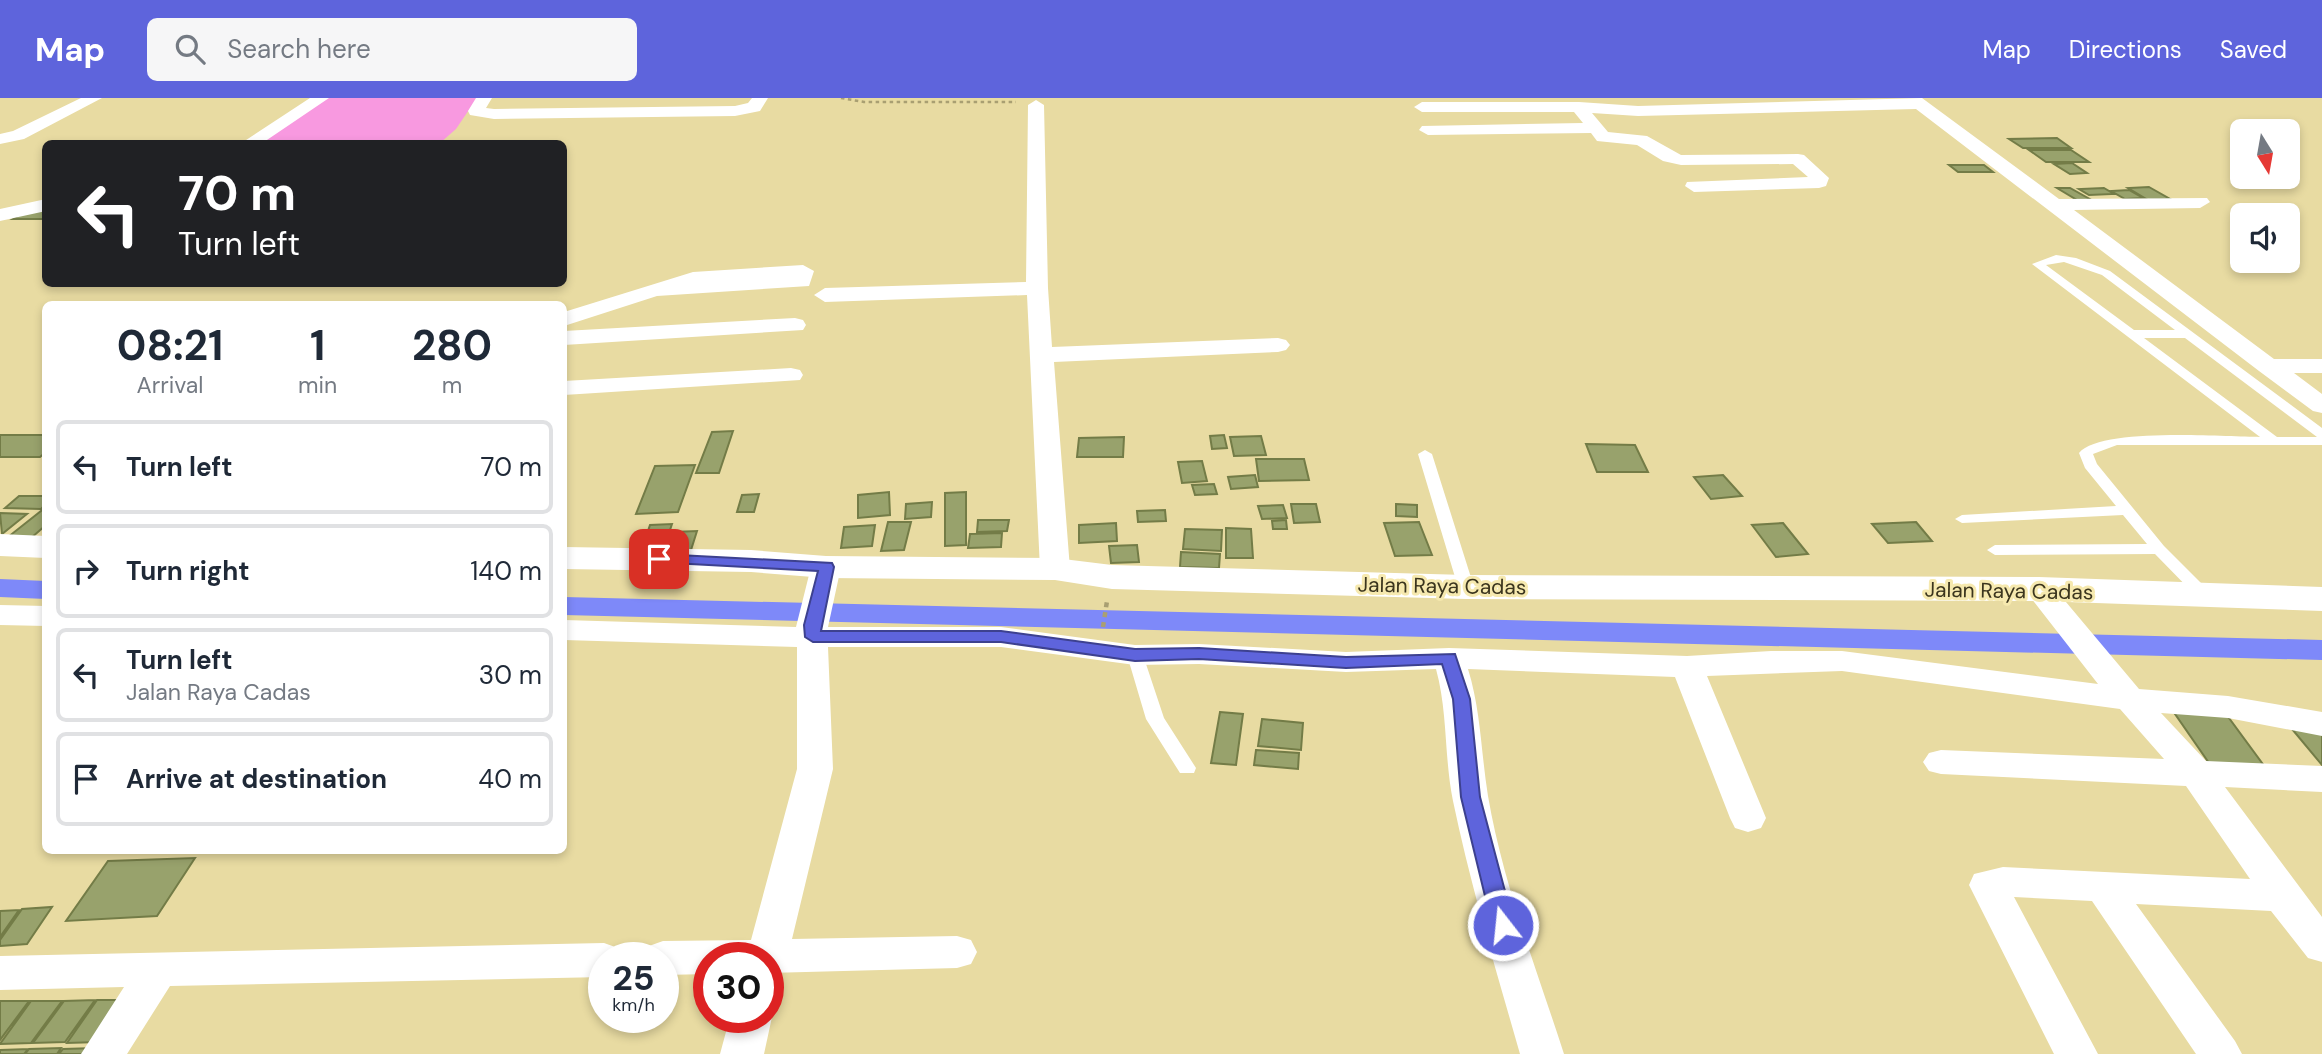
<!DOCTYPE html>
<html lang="en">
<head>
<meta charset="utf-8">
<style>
	body { margin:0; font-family:"DM Sans",sans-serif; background:#f6f6f7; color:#1f2937; height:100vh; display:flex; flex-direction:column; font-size:26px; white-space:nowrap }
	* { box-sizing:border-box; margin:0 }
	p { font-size:23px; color:#747a83 }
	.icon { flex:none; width:38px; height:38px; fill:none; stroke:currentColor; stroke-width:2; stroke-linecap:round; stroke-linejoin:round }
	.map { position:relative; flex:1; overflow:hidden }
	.drawer { position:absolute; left:42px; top:203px; width:525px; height:553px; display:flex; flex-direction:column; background:#fff; border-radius:10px; box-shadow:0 4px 10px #0003 }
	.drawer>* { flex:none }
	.hud { position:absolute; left:42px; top:42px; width:525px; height:147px; border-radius:10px; box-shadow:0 4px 10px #0003; background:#202124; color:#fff; overflow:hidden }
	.needle { width:46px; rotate:169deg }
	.fabs { position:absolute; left:2230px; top:21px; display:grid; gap:14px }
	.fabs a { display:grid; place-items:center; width:70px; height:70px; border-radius:10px; background:#fff; box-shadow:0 4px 10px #0003; font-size:35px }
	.speed { position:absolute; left:588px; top:844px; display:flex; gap:14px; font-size:35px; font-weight:700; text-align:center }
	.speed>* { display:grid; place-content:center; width:91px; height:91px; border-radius:50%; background:#fff; box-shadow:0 4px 10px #0003; line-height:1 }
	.speed small { font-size:18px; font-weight:400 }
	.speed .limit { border:10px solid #d22; background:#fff; color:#111 }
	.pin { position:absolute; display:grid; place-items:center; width:60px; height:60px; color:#fff; margin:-30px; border-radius:14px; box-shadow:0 4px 10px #0006 }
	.me { position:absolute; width:77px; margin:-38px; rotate:344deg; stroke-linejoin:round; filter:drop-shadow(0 0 5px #0008) }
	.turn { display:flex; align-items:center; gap:24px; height:147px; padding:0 21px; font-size:32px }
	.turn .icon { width:91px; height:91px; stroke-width:2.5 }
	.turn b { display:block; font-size:49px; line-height:60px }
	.eta { display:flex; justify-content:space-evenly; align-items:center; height:119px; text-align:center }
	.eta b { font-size:42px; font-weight:700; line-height:49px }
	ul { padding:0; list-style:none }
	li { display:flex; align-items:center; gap:21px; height:94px; margin:0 14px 10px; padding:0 7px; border:4px solid #e0e1e3; border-radius:10px }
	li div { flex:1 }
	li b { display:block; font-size:26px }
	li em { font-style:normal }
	header { display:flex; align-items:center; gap:42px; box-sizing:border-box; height:98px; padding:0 35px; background:#5e64dc; color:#fff }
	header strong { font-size:33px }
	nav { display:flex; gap:38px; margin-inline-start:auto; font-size:24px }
	.search { width:490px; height:63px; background:#f6f6f7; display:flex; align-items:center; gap:18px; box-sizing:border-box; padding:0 24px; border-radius:10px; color:#747a83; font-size:26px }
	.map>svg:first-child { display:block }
	.green { fill:#f899e0 }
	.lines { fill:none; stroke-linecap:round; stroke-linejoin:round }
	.canal { fill:#7e89f9; fill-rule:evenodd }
	.building { fill:#98a26c; stroke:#737c47; stroke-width:2 }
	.path-far1 { stroke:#a99f72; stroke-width:2.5; stroke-dasharray:3.5 3.5; stroke-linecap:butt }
	.path { stroke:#a99f72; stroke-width:4.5; stroke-dasharray:5 5; stroke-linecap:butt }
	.service { fill:#fff; fill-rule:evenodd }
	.minor { fill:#fff; fill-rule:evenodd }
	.tertiary { fill:#fff; fill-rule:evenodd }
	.route { fill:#5e64dc; stroke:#3d418f; stroke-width:2 }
	.labels { text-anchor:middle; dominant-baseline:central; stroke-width:6; stroke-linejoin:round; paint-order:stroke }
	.street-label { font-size:21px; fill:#3b351e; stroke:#f6e9af }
</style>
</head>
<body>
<header>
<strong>Map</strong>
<div class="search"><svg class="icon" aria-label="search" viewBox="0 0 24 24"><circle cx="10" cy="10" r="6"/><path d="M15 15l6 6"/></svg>Search here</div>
<nav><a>Map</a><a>Directions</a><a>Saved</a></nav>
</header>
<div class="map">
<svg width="2322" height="956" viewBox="0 0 2322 956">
	<rect width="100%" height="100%" fill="#e8dba2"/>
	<path class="green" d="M314,0H477L456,31L440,45L243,46Z"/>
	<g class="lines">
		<path class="canal" d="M0,481L46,483V501L0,499Z
			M564,499L2322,542V562L564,517Z"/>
	</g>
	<path class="building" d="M2057,40L2071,50H2023L2009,41Z
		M2029,52H2071L2089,64H2046Z
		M2072,65L2087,75L2070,76L2054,66Z
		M1949,67H1984L1993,74H1958Z
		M2149,89L2170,101L2148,102L2128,90Z
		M2057,90H2070L2095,104L2082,105Z
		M2104,90L2114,96L2089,97L2079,91Z
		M2129,92L2143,100L2125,101L2111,93Z
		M30,111L46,112V121H13Z
		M733,333L719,375H696L712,334Z
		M0,337H46V354L40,359H0Z
		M1224,337L1227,350L1212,351L1210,338Z
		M1261,338L1266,357L1234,358L1230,339Z
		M1124,339L1123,359H1077L1079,340Z
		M1586,346L1635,347L1648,374H1597Z
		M1256,361H1304L1309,382L1259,383Z
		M1202,363L1207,383L1182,385L1178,364Z
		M695,367L678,414L636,416L655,368Z
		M1255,377L1258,389L1231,391L1228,379Z
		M1723,377L1742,398L1711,401L1694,379Z
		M1214,386L1217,396L1195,397L1192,387Z
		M889,394L890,417L858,420V397Z
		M966,394V447L945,448V395Z
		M759,396L754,414H737L742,397Z
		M19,398H46V406L41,411L5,410Z
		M932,404L931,419L905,421L906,406Z
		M1291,406H1316L1320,424L1294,425Z
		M1396,406L1417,407V419L1396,418Z
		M1283,407L1287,420L1262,421L1258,408Z
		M46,409V427L31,440L8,439Z
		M1165,412L1166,423L1138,424L1137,413Z
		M0,415L27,416L2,436Z
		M978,422H1009L1007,433L977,434Z
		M1286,422L1287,431H1273L1272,423Z
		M888,424H911L904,452L881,453Z
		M1419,424L1432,457L1395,458L1384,425Z
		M1916,424L1932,443L1888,445L1872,426Z
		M1116,425L1117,443L1079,445V427Z
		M1783,425L1808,456L1776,459L1752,427Z
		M672,426L663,453L641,454L650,427Z
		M875,427L872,448L841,450L844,429Z
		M1226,430L1251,431L1253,460H1226Z
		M1185,431L1222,432L1221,453L1183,451Z
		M697,433L691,452L666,453L672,434Z
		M1002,435L1001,449L968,450L970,436Z
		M1137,447L1139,464L1111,465L1109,448Z
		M1181,454L1220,456L1219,470L1180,469Z
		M2173,613L2226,616L2265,669L2209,665Z
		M1220,614L1243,616L1236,667L1211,665Z
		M1262,621L1303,625L1301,652L1258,648Z
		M2292,631L2322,632V667Z
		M1256,652L1299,655L1298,671L1254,667Z
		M195,760L157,818L66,823L108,763Z
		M52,809L27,846L0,848V842L22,811Z
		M19,812L0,839V813Z
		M95,902L65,944L33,945L64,903Z
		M97,902H128L99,944L67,945Z
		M0,903H29L0,942Z
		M31,903H62L31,945L0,946Z
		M61,950L57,956H25L29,951Z
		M95,950L91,956H59L63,951Z
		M28,951L24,956H0V952Z"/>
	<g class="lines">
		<path class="path-far1" d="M841,0L864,4H1016"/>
		<path class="path" d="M1103,529L1107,503"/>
		<path class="service" d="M2056,157L2076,160L2110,173L2322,330V347H2117L2093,356L2097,366L2164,448L2212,496L2214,499L2212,502H2200L2155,456L1995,457L1987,452L1995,447L2147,446L2123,417L1962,425L1955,421L1962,417L2116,408L2085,370L2079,355C2101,329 2223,339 2260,339L2032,166ZM2064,164L2102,177L2175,232H2134L2046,167ZM2144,240H2185L2317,339H2277Z
			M1425,352L1432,356L1474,489L1472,492H1460L1458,489L1418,356Z
			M1135,552L1143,557L1164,620L1196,670L1194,675H1180L1146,621L1127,557Z"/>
		<path class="minor" d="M81,0H102L24,41L0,46V36L13,33Z
			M310,0H329L261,46H240Z
			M476,0H492L486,10L494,11L735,8L748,5L752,0H768L760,13L735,18L494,21L470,17L468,13Z
			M1922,0L2059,101L2207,100L2210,104L2200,110L2074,112L2274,261H2322V275H2294L2322,296V315L2313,313L2259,273L1916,11L1638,18L1592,15L1608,34L1647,38L1681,57L1798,56L1804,57L1829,80L1826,88L1819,90L1694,94L1685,88L1687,84L1808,79L1793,66L1681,67L1663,63L1637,47L1597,43L1591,35L1428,37L1419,32L1422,28L1583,25L1574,14H1422L1414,9L1422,4H1579L1638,8Z
			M1036,2L1044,7L1048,190L1052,249L1278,240L1286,242L1290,247L1286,252L1278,254L1054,264L1070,471L1065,477L1055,480L1045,477L1040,471L1027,197L825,204L814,197L825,190L1026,184L1028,7Z
			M46,101V113L0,123V111Z
			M803,167L814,173L809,188L657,198L564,228V214L693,174Z
			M795,220L803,222L806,227L803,232L564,247V233Z
			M791,270L800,272L803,277L800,282L564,297V283Z
			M826,460L836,463L841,469L828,529H1001L1135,547L1199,546L1346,554L1449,550L1687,558L1771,553H1842L2098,586L2024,491L2028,485L2039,482L2050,485L2139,591L2228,598L2322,614V638L2228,620L2161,615L2206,663L2322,668V694L2225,689L2322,819V864L2308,860L2271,813L2136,806L2235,943L2242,956H2196L2092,803L2014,799L2098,956H2054L1969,787L1974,776L2003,769L2250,781L2186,688L1941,676L1929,673L1923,664L1929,655L1941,652L2164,661L2120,611L1842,573L1707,578L1766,720L1761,730L1748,734L1735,730L1730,720L1675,579L1468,571C1481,613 1481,655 1488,698C1503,786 1537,872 1564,956H1520C1496,872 1471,789 1453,703C1444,659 1448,615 1436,571L1346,574L1199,566L1135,567L1001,549H828L833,671L792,841L957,838L971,842L977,854L971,866L957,870L768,875V859H709V876L663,877V859H643L649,848L663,843L751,842L797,671V549L564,542V522L796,529L811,469L816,463Z
			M0,507L46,508V528L0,527Z
			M604,845L618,850L623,859H604V879L170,888L127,956H81L124,889L0,892V858Z
			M768,911L772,919L764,956H720L730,919H768Z"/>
		<path class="tertiary" d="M0,436L46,438V460L0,458Z
			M564,449L751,452L826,458L1055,460L1112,467L1466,477L2039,479L2322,489V513L2039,503L1466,501L1112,491L1055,482L826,480L751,474L564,471Z"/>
	</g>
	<path class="route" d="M659,456L832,465L834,469L821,533H1001L1135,551L1199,550L1346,559L1455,556L1470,601L1480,699L1514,827L1510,833L1503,836L1495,833L1492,827L1461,699L1453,601L1442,566L1346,570L1199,561L1135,563L1001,544H813L805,539L804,527L818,473L654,464V458Z"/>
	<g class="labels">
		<g class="street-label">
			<text transform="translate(1442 488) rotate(1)">Jalan Raya Cadas</text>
			<text transform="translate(2009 493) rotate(1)">Jalan Raya Cadas</text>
		</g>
	</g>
</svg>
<div class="fabs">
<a><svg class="needle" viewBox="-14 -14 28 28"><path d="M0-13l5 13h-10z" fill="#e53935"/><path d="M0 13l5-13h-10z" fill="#747a83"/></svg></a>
<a><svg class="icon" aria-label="sound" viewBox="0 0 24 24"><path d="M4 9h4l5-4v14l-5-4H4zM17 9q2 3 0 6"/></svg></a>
</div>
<div class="speed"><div>25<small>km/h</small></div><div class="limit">30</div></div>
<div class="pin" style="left:659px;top:461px;background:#d93025"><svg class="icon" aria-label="arrive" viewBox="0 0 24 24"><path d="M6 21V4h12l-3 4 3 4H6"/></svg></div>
<svg class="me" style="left:1503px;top:827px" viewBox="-20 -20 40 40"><circle r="17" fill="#5e64dc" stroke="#fff" stroke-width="3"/><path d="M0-11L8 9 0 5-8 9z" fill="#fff"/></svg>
<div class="hud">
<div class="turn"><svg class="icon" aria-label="left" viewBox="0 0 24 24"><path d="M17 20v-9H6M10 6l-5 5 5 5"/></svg><div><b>70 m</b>Turn left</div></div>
</div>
<section class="drawer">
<div class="eta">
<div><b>08:21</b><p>Arrival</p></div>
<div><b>1</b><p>min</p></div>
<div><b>280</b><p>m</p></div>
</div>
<ul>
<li><svg class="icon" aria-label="left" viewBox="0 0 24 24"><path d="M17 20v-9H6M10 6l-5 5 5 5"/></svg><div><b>Turn left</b></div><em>70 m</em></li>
<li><svg class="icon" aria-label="right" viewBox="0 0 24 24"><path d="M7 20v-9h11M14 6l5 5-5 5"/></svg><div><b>Turn right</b></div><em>140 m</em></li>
<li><svg class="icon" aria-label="left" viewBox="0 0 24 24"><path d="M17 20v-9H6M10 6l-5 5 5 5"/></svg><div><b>Turn left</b><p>Jalan Raya Cadas</p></div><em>30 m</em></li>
<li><svg class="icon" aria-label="arrive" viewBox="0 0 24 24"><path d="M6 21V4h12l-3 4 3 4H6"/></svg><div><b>Arrive at destination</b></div><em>40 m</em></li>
</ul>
</section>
</div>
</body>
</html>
